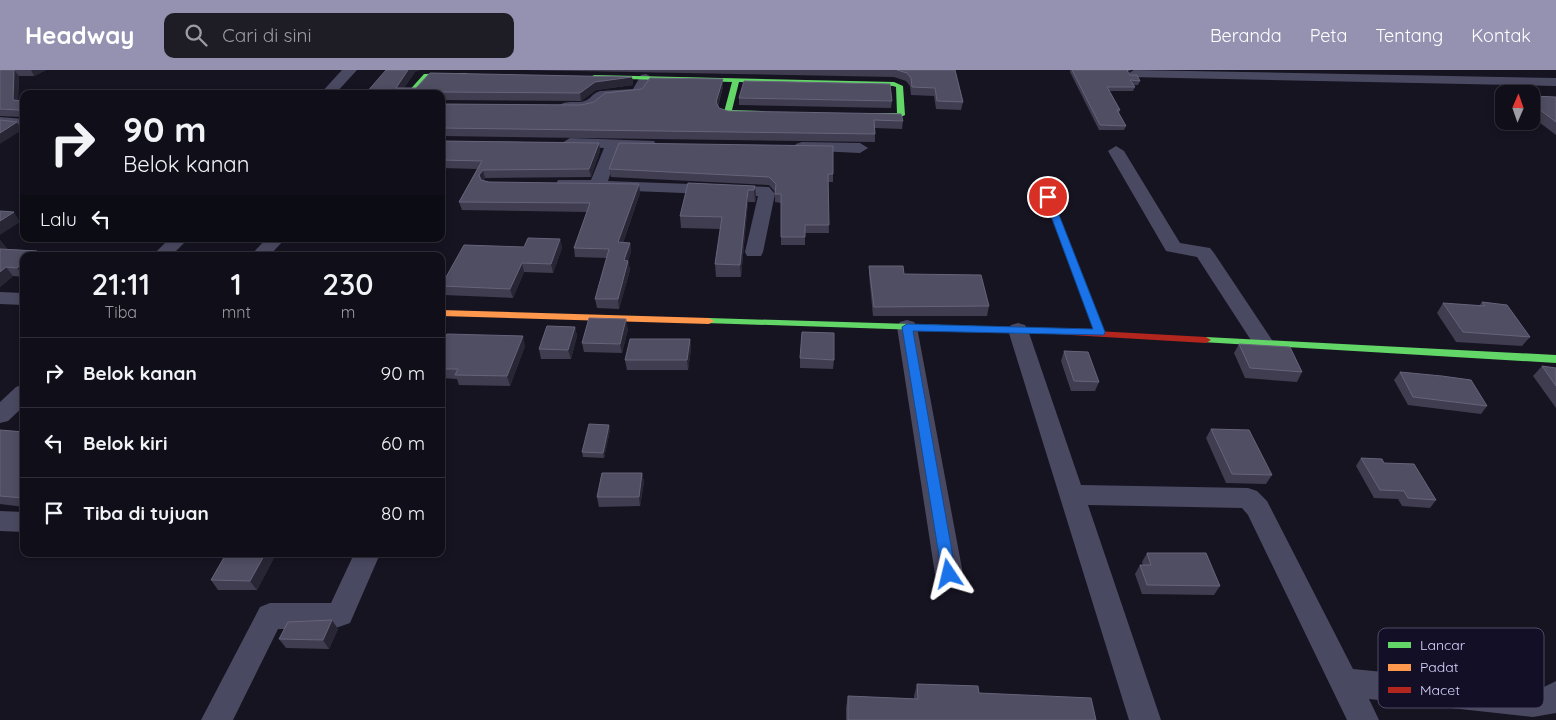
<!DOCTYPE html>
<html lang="id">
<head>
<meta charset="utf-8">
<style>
	body { margin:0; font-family:Quicksand,sans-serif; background:#1e1d26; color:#f1f3f6; height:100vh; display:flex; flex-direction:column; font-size:19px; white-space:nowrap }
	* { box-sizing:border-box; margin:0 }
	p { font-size:16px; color:#9c9ca2 }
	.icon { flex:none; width:28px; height:28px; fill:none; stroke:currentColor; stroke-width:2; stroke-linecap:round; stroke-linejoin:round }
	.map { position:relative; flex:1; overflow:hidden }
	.panel { position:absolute; left:20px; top:182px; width:425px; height:305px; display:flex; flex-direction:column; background:#100f19; border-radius:10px; box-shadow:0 2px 8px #0003,0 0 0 1px #302f38 }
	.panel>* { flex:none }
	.top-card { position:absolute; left:20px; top:20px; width:425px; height:152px; border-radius:10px; box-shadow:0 2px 8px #0003,0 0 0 1px #302f38; background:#100f19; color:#f1f3f6; overflow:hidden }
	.needle { width:32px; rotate:2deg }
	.buttons { position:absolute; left:1495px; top:15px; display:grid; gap:10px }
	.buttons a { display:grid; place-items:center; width:45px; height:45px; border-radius:10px; background:#100f19; box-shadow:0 2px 8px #0003,0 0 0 1px #302f38; font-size:25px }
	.pin { position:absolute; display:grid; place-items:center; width:42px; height:42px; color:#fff; margin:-21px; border:2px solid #fff; border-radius:50%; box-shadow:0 1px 5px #0007 }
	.me { position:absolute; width:55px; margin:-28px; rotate:350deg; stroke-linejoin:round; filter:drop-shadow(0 0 4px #0008) }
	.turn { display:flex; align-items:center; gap:18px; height:105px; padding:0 20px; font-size:22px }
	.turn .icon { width:65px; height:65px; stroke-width:2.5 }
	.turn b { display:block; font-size:35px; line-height:42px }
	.then { display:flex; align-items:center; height:48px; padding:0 20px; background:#0003; gap:10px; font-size:19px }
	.eta { display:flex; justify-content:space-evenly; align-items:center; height:85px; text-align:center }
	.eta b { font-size:30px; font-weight:600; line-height:35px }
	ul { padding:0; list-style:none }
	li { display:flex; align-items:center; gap:15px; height:70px; padding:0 20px; border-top:1px solid #302f38 }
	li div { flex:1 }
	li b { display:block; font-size:19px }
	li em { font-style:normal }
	header { display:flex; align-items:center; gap:30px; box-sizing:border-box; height:70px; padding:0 25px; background:#9591b1; color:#fff }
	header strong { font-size:24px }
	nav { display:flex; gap:28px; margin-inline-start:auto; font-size:18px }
	.search { width:350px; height:45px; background:#1e1d26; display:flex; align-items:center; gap:12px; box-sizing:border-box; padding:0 18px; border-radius:10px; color:#9c9ca2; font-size:19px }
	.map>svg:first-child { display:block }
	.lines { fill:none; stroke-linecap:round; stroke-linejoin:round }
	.lane { fill:#4a4962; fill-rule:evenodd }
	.street { fill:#4a4962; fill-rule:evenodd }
	.fast { fill:#63d668; fill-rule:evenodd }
	.slow { fill:#ff974d; fill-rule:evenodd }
	.jam { fill:#b3261e; fill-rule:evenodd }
	.wall { fill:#403d50 }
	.shaded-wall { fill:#282635 }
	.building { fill:#504e63; stroke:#66637b }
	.route { fill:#1a73e8; stroke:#114b97 }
	.key { fill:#130f26; stroke:#4e4a67; stroke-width:1 }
	.key-label { font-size:14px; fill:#d9d4ff }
</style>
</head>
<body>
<header>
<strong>Headway</strong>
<div class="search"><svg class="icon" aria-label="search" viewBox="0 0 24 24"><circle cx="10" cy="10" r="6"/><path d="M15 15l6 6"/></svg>Cari di sini</div>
<nav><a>Beranda</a><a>Peta</a><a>Tentang</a><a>Kontak</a></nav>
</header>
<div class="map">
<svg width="1556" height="650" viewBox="0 0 1556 650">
	<rect width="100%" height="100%" fill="#161421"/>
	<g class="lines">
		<path class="lane" d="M1038,108H1041L1045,110L1105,263L1104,265L1100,266L1095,263L1037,110Z"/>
		<path class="street" d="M342,0H357L335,24H320Z
			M1134,0L1556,8V16L1129,7L1127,4Z
			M646,4L653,8L647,21L641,26L605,29L595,38L590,39L565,41L558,37C565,28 578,35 587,30C592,27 594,22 601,21L633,19L641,5Z
			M0,47L24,49V58L0,55Z
			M570,68L654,71L656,74L648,79L619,78L608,111L769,117L775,124L763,182L761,186H747L745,182L758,126L558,118L556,114L558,110H591L604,78L564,76L562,73Z
			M802,72L860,73L868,78L860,83L796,80L794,77L796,74Z
			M1116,76L1124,81L1180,173L1210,178L1214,183L1274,273L1270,278L1263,280L1256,278L1197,187L1166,181L1108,81Z
			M169,169H188L171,186H152Z
			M266,169H285L269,186H250Z
			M0,222L24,223V235L0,234Z
			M907,250L914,252L917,257L963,504L959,512L949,516L939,512L935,504L897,257L900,252Z
			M1018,253L1025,255L1028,260L1081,415L1248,418L1257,421L1267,431L1353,599L1533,617H1544L1556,611V643L1533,647L1369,629L1379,650H1347L1248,445L1242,438L1088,435L1161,650H1129L1008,260L1011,255Z
			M24,314V336L8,351L0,353V332L16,317Z
			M0,441L24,442V462L0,461Z
			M354,484H380L350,553L333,559H278L233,650H201L260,537L270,533H331Z"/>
		<path class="fast" d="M466,3L469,5L468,6L428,7L413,24H406L424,4Z
			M594,5L894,12L903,16L905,45L901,47H866L862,45L866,43H897L896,17L893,16L739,12L732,40L763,41L767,43L763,45L728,44L724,42L732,12L592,8L591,7Z
			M709,248L1041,258L1046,261L1041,264L705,253L704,251Z
			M1206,267L1556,285V293L1202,272L1201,270L1202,268Z"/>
		<path class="slow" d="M441,240L709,248L714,251L709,254L441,246Z"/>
		<path class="jam" d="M1041,258L1206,267L1211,270L1206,273L1037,263L1036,261Z"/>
	</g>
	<path class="wall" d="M0,0H46L34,6H19L18,30L24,31V54L21,50V47L0,46Z
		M524,0H955L963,32L961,40L936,39L934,26L911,25L910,16L906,11L894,7Z
		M1070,0H1131L1128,2L1140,11L1138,15H1133L1135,17L1133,21H1110L1120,40L1119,43L1126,56L1124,60H1099L1070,2Z
		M415,2L404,18H416L632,7L633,15L596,20L581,31L441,30V24H366V23Z
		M723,9V17L718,36L719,38L728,41L903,51L902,59L875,58V72L441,66V34L581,35L642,19Z
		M1531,26L1556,27V65L1531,46Z
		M739,28L892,31L891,38L739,35Z
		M441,71L599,73L600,81L591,107L485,108L483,111L489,112L640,123L623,173H630L631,182L628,191L630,200L619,239L597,238L595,229L607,188L575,187L574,178L587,142L462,140L459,132L477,99L441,98Z
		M609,99L833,104V112H828L829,163H805V175H781V133L775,132V122L769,115L611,107Z
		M755,116L756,128L755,132H748L741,207H716L715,194L720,159L681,158L680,146Z
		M560,169L562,178L553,203L524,202L513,228L444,225L441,216L524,177Z
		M0,170L7,179L37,181L41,186H24V207L13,206L0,217Z
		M869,196L904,204L989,236L987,246H873L869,205Z
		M1482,232L1530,267L1522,276L1456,272L1437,243L1443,233L1479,236Z
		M575,257L577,266L571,289H541L539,279Z
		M628,259L622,283L584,282L582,273Z
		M690,269L691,279L688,300H627L625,290Z
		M1239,274L1302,302L1297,312L1245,308L1234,283Z
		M441,276H525L510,316L459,315L457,309L441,308Z
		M1064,281L1099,312L1095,321H1071L1061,291Z
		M800,288L834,290L833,299L800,298Z
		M1542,296L1556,298V338L1533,306Z
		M1400,302L1487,336L1481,344L1408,335L1394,310Z
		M1211,359L1272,405L1266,414L1226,413L1206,368Z
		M0,360L24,362V437L0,434Z
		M610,360L604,388L583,387L582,382Z
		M1361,388L1384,393L1436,430L1430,438L1402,436L1398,429L1374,428L1356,396Z
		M642,403L644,412L640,436L599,437L597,427Z
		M1147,483L1220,516L1214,525L1142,524L1135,504L1140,495H1143L1142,492Z
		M276,484L257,520H218L211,510Z
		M338,559L329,579L286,578L279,569Z
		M917,614L979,623L1096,650H846V638L848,626L914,629V626Z"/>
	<path class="shaded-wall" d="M14,0L19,6L18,37L13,30Z
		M31,0H46L34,6Z
		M408,0H421L415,2L400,24L396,18Z
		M632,7L633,15L596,20L581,31L580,23L595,12Z
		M723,9V17L716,40V32Z
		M17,52L22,60L0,74V63Z
		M599,73L600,81L591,107L589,99Z
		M483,100L485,108L481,113L479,105Z
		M639,114L640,123L620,181L618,172Z
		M755,116L756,128L755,132L754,120Z
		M748,120V132L741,207L740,195Z
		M14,142L20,152L0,165V151Z
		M560,169L562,178L553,203L551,194Z
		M0,170L7,179L0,185Z
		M630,173L631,182L625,199L624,190Z
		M37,181L41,186H31Z
		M628,191L630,200L619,239L618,229Z
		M24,192V207L17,198Z
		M522,193L524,202L513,228L510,219Z
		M6,197L13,206L0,217V202Z
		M626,249L628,259L622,283L620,274Z
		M575,257L577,266L571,289L568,280Z
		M523,266L525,276L510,316L507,306Z
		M690,269L691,279L688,300L687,290Z
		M609,355L610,360L604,388L603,383Z
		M642,403L644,412L640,436L639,427Z
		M265,484H276L257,520L250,511Z
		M332,550L338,559L329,579L323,570Z"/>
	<path class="building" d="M0,0H14L13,30L24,31V48L21,50L19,40L0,39Z
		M386,0H408L396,18H416L430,3L632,7L595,12L580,23L439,22L437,24H370L371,23H366Z
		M897,0H955L963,32L937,31L935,18L912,17L911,8L907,3Z
		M1072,0H1128L1127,1L1130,5H1137L1140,11L1130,10L1135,17H1107L1120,40H1117L1126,56L1100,55Z
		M650,8L723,9L716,32L719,38L728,41L901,44L903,51L874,50L875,64L441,58V34L581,35L594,32L605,23L642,19Z
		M744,11L890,14L892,31L739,28Z
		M1531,26L1556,27V52L1531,33Z
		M0,50L17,52L0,63Z
		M441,71L599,73L589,99L483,100L479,105L481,110L489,112L639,114L618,172L630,173L624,190L628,191L618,229H595L609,179L574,178L590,133L459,132L482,91L441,90Z
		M619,73L833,76V104H828L829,155H805V167H781V124H775L776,114L769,107L609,99Z
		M688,113L755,116L754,120H748L740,195L715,194L722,147L680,146Z
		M0,141L14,142L0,151Z
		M528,168L560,169L551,194L522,193L510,219L441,216L464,175L524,177Z
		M0,179L37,181L31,186H24V192L17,198L6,197L0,202Z
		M869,196H903L904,204L981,205L989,236L874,237Z
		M1482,232L1507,235L1530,267L1463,262L1443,233L1485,236Z
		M589,248L626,249L620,274L582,273Z
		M547,256L575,257L568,280L539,279Z
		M802,262L834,263V290L800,288Z
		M447,264L523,266L507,306L455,305L458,299H441V276Z
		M630,269H690L687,290H625Z
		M1239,274L1290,277L1302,302L1250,298Z
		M1064,281L1088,282L1099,312L1074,311Z
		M1542,296L1556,298V316Z
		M1400,302L1442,306L1471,310L1487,336L1413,327Z
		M589,354L609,355L603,383L582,382Z
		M1211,359L1249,360L1272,405L1232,404Z
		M0,360L24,362V431H20L23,428L0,426Z
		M1361,388L1382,389L1384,393L1414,394L1436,430L1408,428L1404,421L1380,420Z
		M602,403H642L639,427H597Z
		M1147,483H1206L1220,516L1147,515L1140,495H1151Z
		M226,484H265L250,511L211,510Z
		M332,550L323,570L279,569L288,552Z
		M917,614L978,616L979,623L1091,628L1096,650H848V626L918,629Z"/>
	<path class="route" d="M1045,125L1052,127L1105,262L1104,265L913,261L956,504L954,508H944L942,504L902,257L907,254L1093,259L1044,127Z"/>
	<rect x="1378" y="558" width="166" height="80" rx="8" class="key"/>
	<rect x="1388" y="572" width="23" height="6" fill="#63d668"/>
	<rect x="1388" y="594" width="23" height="7" fill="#ff974d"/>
	<rect x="1388" y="617" width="23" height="6" fill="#b3261e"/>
	<g class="key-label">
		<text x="1420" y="580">Lancar</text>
		<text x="1420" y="602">Padat</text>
		<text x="1420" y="625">Macet</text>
	</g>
</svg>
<div class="buttons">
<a><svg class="needle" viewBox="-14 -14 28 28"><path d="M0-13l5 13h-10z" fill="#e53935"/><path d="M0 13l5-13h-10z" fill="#9c9ca2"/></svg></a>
</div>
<div class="pin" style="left:1048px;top:127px;background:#d93025"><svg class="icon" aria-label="arrive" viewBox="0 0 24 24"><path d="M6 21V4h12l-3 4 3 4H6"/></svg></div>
<svg class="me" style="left:949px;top:504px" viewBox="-20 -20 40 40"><path d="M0-17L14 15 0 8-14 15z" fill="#1a73e8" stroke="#fff" stroke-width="4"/></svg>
<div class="top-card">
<div class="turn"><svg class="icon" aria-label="right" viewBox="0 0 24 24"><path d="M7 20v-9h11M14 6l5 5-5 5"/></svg><div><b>90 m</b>Belok kanan</div></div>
<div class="then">Lalu<svg class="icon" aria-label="left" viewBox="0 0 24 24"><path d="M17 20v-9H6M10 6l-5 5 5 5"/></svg></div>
</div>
<section class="panel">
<div class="eta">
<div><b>21:11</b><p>Tiba</p></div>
<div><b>1</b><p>mnt</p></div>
<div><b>230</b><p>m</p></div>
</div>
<ul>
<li><svg class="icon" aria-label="right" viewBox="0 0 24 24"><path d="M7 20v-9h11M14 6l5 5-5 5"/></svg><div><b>Belok kanan</b></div><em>90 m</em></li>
<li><svg class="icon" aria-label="left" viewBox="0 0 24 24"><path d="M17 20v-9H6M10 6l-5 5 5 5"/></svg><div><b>Belok kiri</b></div><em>60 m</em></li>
<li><svg class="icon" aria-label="arrive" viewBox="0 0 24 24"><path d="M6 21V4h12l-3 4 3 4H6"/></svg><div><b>Tiba di tujuan</b></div><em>80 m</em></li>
</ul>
</section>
</div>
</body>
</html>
